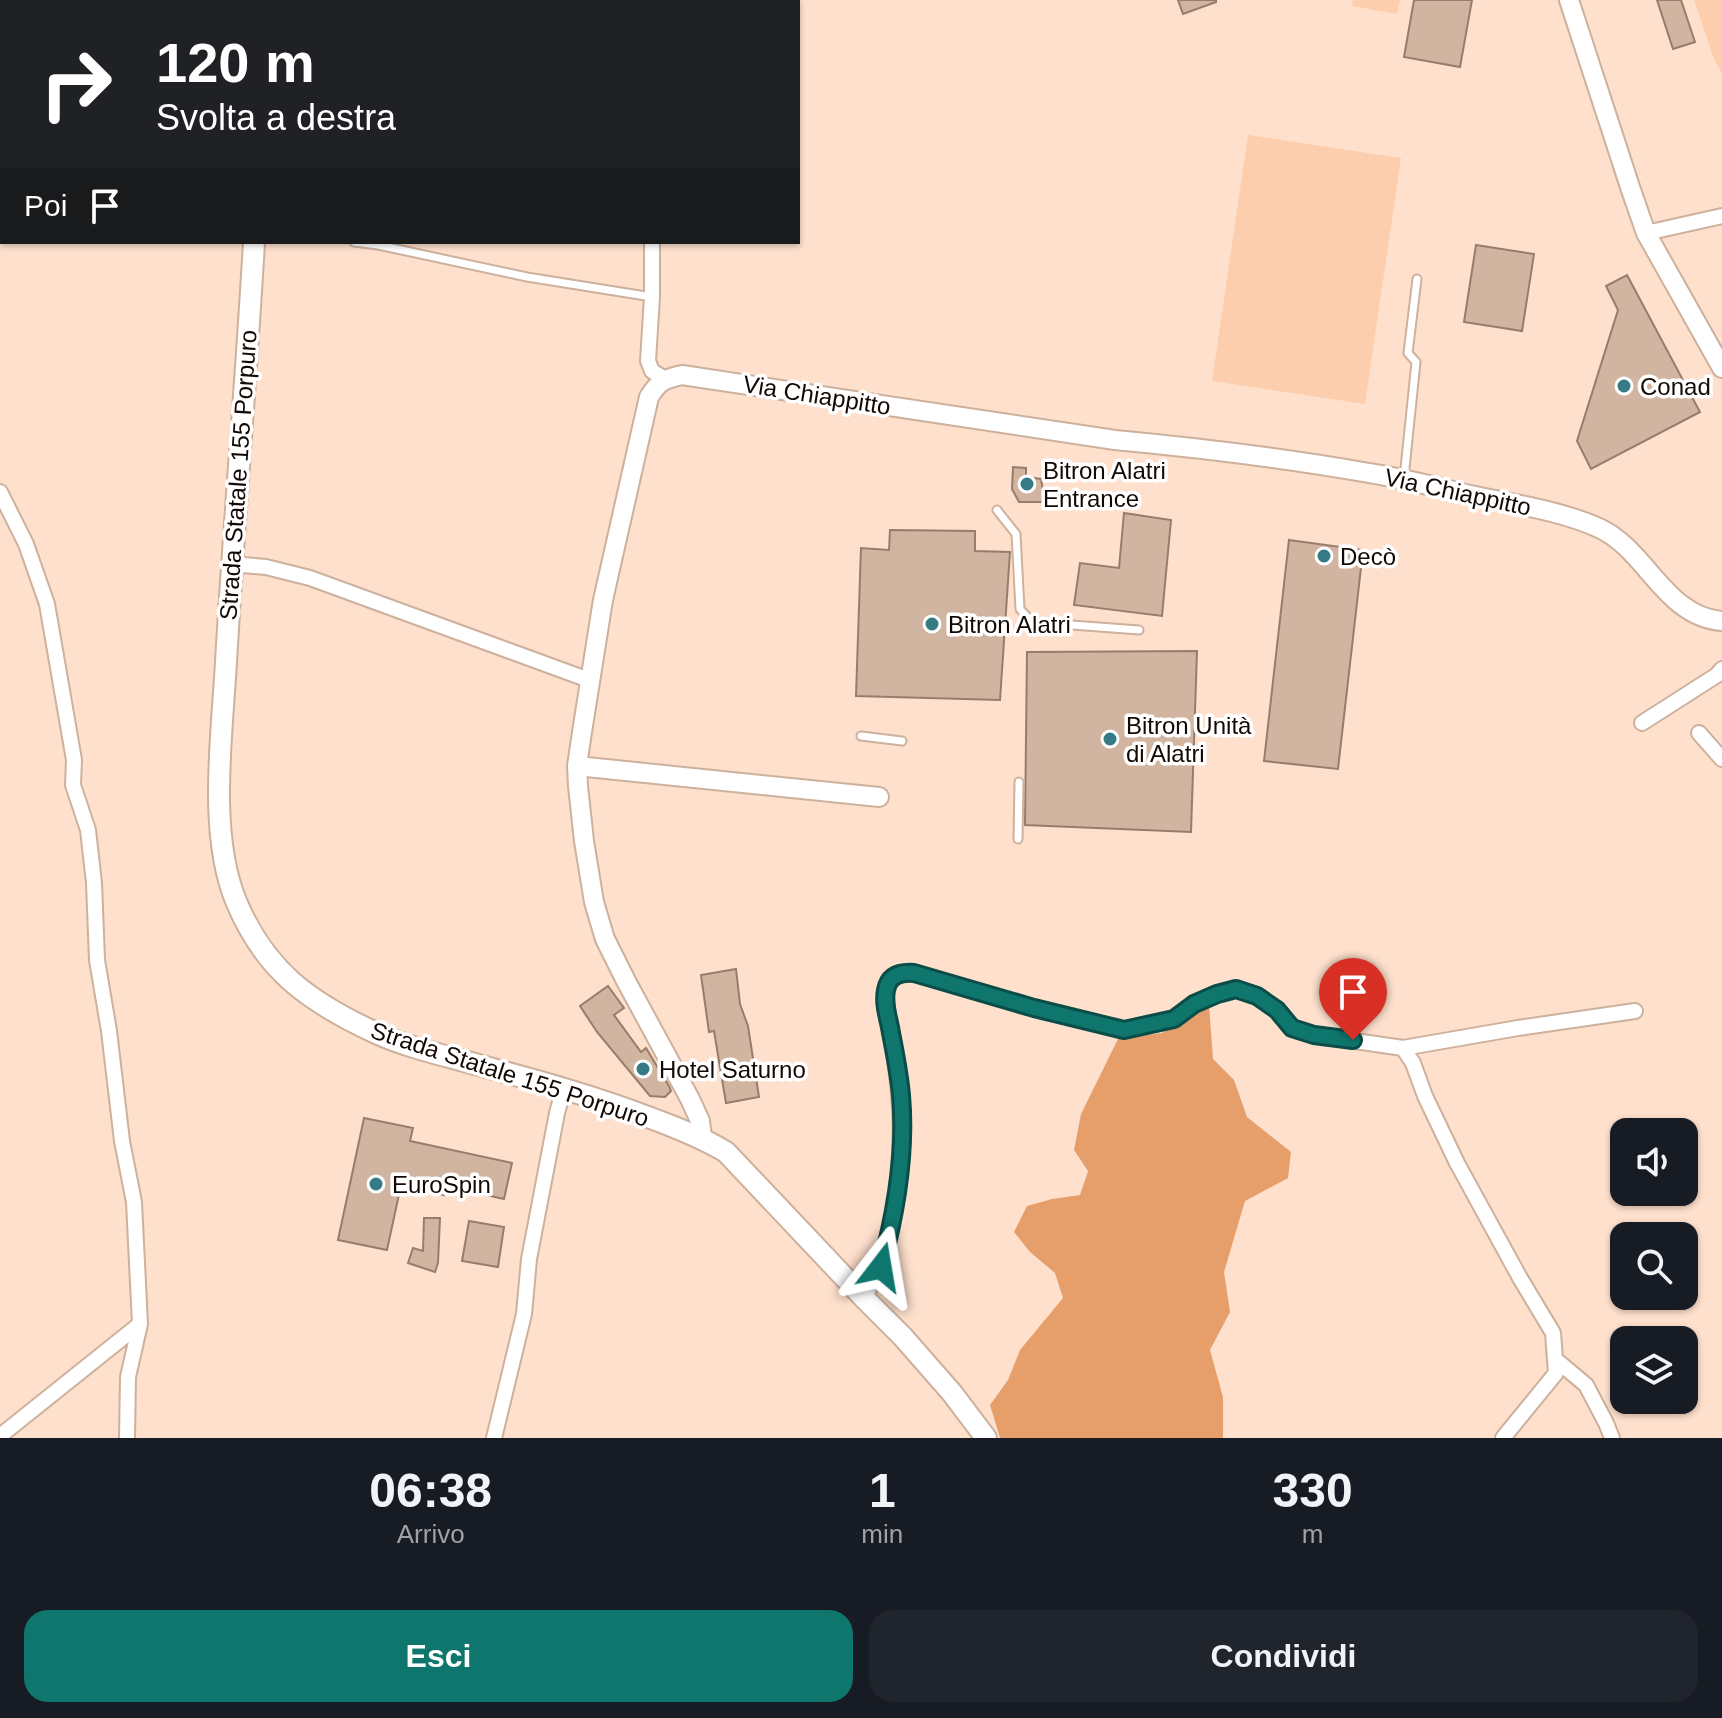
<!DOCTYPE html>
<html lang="it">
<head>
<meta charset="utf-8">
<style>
	body { margin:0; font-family:Arial,sans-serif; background:#20242c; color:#f1f3f6; height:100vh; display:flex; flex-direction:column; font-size:30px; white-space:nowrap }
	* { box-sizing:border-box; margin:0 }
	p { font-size:26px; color:#9ea1a6 }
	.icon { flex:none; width:44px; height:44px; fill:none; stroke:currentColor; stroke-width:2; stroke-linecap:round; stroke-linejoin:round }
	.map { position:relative; height:1438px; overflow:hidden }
	.drawer { display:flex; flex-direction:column; background:#171b24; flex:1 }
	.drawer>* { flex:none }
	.banner { position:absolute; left:0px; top:0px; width:800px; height:244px; box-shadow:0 2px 6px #0004; background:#202124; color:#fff; overflow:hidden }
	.fabs { position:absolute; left:1610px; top:1118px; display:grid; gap:16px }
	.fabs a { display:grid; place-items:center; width:88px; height:88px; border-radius:16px; background:#171b24; box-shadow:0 2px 6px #0004; font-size:40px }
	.pin { position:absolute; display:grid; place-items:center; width:68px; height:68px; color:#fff; margin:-82px -34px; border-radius:50% 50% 50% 0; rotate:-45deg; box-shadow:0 0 8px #0007 }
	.pin .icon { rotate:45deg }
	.me { position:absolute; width:88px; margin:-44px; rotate:14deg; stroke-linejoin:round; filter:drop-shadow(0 0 6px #0008) }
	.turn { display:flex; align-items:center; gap:28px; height:168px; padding:0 24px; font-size:36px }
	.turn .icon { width:104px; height:104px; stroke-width:2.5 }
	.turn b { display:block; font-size:56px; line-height:68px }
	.then { display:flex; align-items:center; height:76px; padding:0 24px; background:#0003; gap:16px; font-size:30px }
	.eta { display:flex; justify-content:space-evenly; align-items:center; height:136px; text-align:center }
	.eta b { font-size:48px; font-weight:600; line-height:56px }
	.cta { display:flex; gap:16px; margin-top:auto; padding:16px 24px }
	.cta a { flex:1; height:92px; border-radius:24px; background:#0f766e; color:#fff; font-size:32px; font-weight:600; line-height:92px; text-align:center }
	.cta a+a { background:#20242c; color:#f1f3f6 }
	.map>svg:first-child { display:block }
	.green { fill:#fdcead }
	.forest { fill:#e69f6b }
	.building { fill:#d2b5a1; stroke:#987d6b; stroke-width:2 }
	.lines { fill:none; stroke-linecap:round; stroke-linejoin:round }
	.lane-casing { stroke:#cdb19d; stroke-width:11 }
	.street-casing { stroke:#cdb19d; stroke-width:18 }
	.secondary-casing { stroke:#cdb19d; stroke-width:22 }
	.primary-casing { stroke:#cdb19d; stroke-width:24 }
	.lane { stroke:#fff; stroke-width:7 }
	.street { stroke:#fff; stroke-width:14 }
	.secondary { stroke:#fff; stroke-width:18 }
	.primary { stroke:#fff; stroke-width:20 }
	.route-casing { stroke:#0a4d48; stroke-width:20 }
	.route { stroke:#0f766e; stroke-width:14 }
	.poi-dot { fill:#347b86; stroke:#fff; stroke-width:3 }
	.labels { text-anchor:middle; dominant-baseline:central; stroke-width:7; stroke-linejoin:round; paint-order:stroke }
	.poi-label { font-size:24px; fill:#130904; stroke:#fff; text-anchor:start }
	.street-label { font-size:24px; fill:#130904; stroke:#fff }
</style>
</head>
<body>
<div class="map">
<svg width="1722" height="1438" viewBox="0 0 1722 1438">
	<rect width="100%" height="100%" fill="#fee0cc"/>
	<path class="green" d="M1353,0H1400L1397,14L1352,6Z
		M1694,0H1722V74L1714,59Z
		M1248,135L1401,158L1365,404L1212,381Z"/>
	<path class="forest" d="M1209,1005L1213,1059L1234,1080L1247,1117L1291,1152L1288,1178L1245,1201L1224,1272L1230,1312L1210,1350L1223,1397V1438H1000L990,1405L1008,1380L1020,1350L1063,1298L1055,1273L1030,1252L1014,1232L1027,1206L1052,1199L1080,1195L1088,1171L1074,1150L1081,1114L1118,1039L1162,1033Z"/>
	<path class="building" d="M1178,0H1216V2L1183,14Z
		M1414,0H1472L1460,67L1404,57Z
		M1657,0H1681L1695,42L1673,49Z
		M1476,245L1534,254L1522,331L1464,322Z
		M1627,275L1700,412L1591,469L1577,441L1618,310L1606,286Z
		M1013,467L1026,468V477L1041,479L1045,502H1019L1012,489Z
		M1124,513L1171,520L1162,616L1074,605L1080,563L1119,568Z
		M890,530L975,531V551L1010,552L1000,700L856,696L861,548L889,550Z
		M1289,540L1363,550L1338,769L1264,761Z
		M1197,651L1191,832L1025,825L1027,652Z
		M736,969L740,1004L748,1026L759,1097L726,1103L714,1031L709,1032L701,975Z
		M608,986L624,1008L614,1015L641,1052L646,1048L669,1086L671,1091L665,1097L650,1096L597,1032L580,1006Z
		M364,1118L413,1128L410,1141L512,1163L504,1199L473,1192L474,1189L466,1187L463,1195L445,1192L444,1195L401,1185L387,1250L338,1240Z
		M424,1218H440L438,1263L435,1272L408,1263L413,1248L423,1251Z
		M469,1221L504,1227L498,1267L462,1261Z"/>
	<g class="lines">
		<g class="lane-casing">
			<path id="lane" d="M354,242L378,245L527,277L652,297
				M1404,478L1416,362L1408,353L1417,279
				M997,510L1016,534L1020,609L1032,622L1139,630
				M861,736L902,741
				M1018,839L1019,782"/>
		</g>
		<g class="street-casing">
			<path id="street" d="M30,0V2
				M638,2V0
				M0,149L2,140
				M1646,233L1722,216
				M652,242V297L648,361L652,371L665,379
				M0,492L26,544L47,604L74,760L73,785L88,830L94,883L97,960L109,1031L122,1141L134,1202L140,1324L128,1377L127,1438
				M231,564L266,567L310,578L589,680
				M1642,723L1717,675L1722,669
				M1699,733L1722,759
				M1403,1048L1518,1028L1635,1011
				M864,1298C870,1287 877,1276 881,1265C888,1247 890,1228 894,1210C906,1138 901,1077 885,1007C886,984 888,972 914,973L1034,1008L1124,1030L1174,1019L1194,1004L1217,994L1236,989L1257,996L1277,1010L1292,1028L1314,1035L1403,1048L1413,1063L1425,1096L1457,1163L1520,1278L1553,1333L1556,1373L1503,1438
				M1555,1359L1586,1385L1606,1423L1612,1438
				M0,1436L140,1324
				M494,1438L524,1314L529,1259L557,1113L564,1087"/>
		</g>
		<g class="secondary-casing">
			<path id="secondary" d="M1569,0L1631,190L1646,233L1722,368
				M577,766L879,797
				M702,1137L700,1121L690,1099L626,981L605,939L594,902L584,841L578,786L577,766L582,732L603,600L649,397C659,381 664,379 682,375L1115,440C1200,448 1285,458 1369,473C1402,478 1436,487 1470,495C1512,504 1559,510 1599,528C1647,550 1665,617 1722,621"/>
		</g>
		<g class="primary-casing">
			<path id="primary" d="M268,2V0
				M254,242C246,382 234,522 226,662C222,735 208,833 236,901C265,971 309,1002 376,1033C409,1048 447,1056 482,1066C538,1081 593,1096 648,1117C675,1127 701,1137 726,1152L864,1298L903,1337L952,1393L986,1438"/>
		</g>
		<use href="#lane" class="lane"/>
		<use href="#street" class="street"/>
		<use href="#secondary" class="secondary"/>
		<use href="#primary" class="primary"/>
	</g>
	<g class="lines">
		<g class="route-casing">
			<path id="route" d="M881,1267C896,1212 906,1152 901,1095C899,1074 895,1053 891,1033C889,1019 883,1005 886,990C889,975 900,972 914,973L1034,1008L1124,1030L1174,1019L1194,1004L1217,994L1236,989L1257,996L1277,1010L1292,1028L1314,1035L1353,1040"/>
		</g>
		<use href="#route" class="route"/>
	</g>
	<g class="poi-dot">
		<circle cx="1624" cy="386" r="8"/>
		<circle cx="1027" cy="484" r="8"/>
		<circle cx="1324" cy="556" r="8"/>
		<circle cx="932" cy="624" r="8"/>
		<circle cx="1110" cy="739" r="8"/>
		<circle cx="643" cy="1069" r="8"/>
		<circle cx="376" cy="1184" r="8"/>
	</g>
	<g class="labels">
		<g class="poi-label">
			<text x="1640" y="386">Conad</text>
			<text x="1043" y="470">Bitron Alatri<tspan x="1043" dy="28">Entrance</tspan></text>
			<text x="1340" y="556">Decò</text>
			<text x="948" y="624">Bitron Alatri</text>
			<text x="1126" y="725">Bitron Unità<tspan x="1126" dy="28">di Alatri</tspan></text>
			<text x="659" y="1069">Hotel Saturno</text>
			<text x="392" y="1184">EuroSpin</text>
		</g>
		<g class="street-label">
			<text transform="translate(817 395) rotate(9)">Via Chiappitto</text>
			<text transform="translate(238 475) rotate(-86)">Strada Statale 155 Porpuro</text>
			<text transform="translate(1458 492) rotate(12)">Via Chiappitto</text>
			<text transform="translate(510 1074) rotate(18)">Strada Statale 155 Porpuro</text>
		</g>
	</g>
</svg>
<div class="fabs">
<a><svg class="icon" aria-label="sound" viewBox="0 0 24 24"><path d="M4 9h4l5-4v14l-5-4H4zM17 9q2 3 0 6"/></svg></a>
<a><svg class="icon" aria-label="search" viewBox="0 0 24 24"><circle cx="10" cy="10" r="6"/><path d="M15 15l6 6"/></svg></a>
<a><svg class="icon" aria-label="layers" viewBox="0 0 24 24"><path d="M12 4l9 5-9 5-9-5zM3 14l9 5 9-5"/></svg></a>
</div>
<div class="pin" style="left:1353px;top:1040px;background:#d93025"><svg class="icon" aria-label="arrive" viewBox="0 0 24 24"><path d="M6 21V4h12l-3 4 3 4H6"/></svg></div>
<svg class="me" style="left:881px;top:1267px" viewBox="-20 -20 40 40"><path d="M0-17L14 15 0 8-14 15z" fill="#0f766e" stroke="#fff" stroke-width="4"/></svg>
<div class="banner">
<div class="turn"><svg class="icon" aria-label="right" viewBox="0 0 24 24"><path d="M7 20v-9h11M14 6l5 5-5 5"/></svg><div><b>120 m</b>Svolta a destra</div></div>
<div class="then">Poi<svg class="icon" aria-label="arrive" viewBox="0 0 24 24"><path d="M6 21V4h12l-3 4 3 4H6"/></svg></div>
</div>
</div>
<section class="drawer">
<div class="eta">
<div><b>06:38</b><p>Arrivo</p></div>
<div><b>1</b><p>min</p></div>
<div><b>330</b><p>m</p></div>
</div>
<div class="cta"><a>Esci</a><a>Condividi</a></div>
</section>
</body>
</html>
